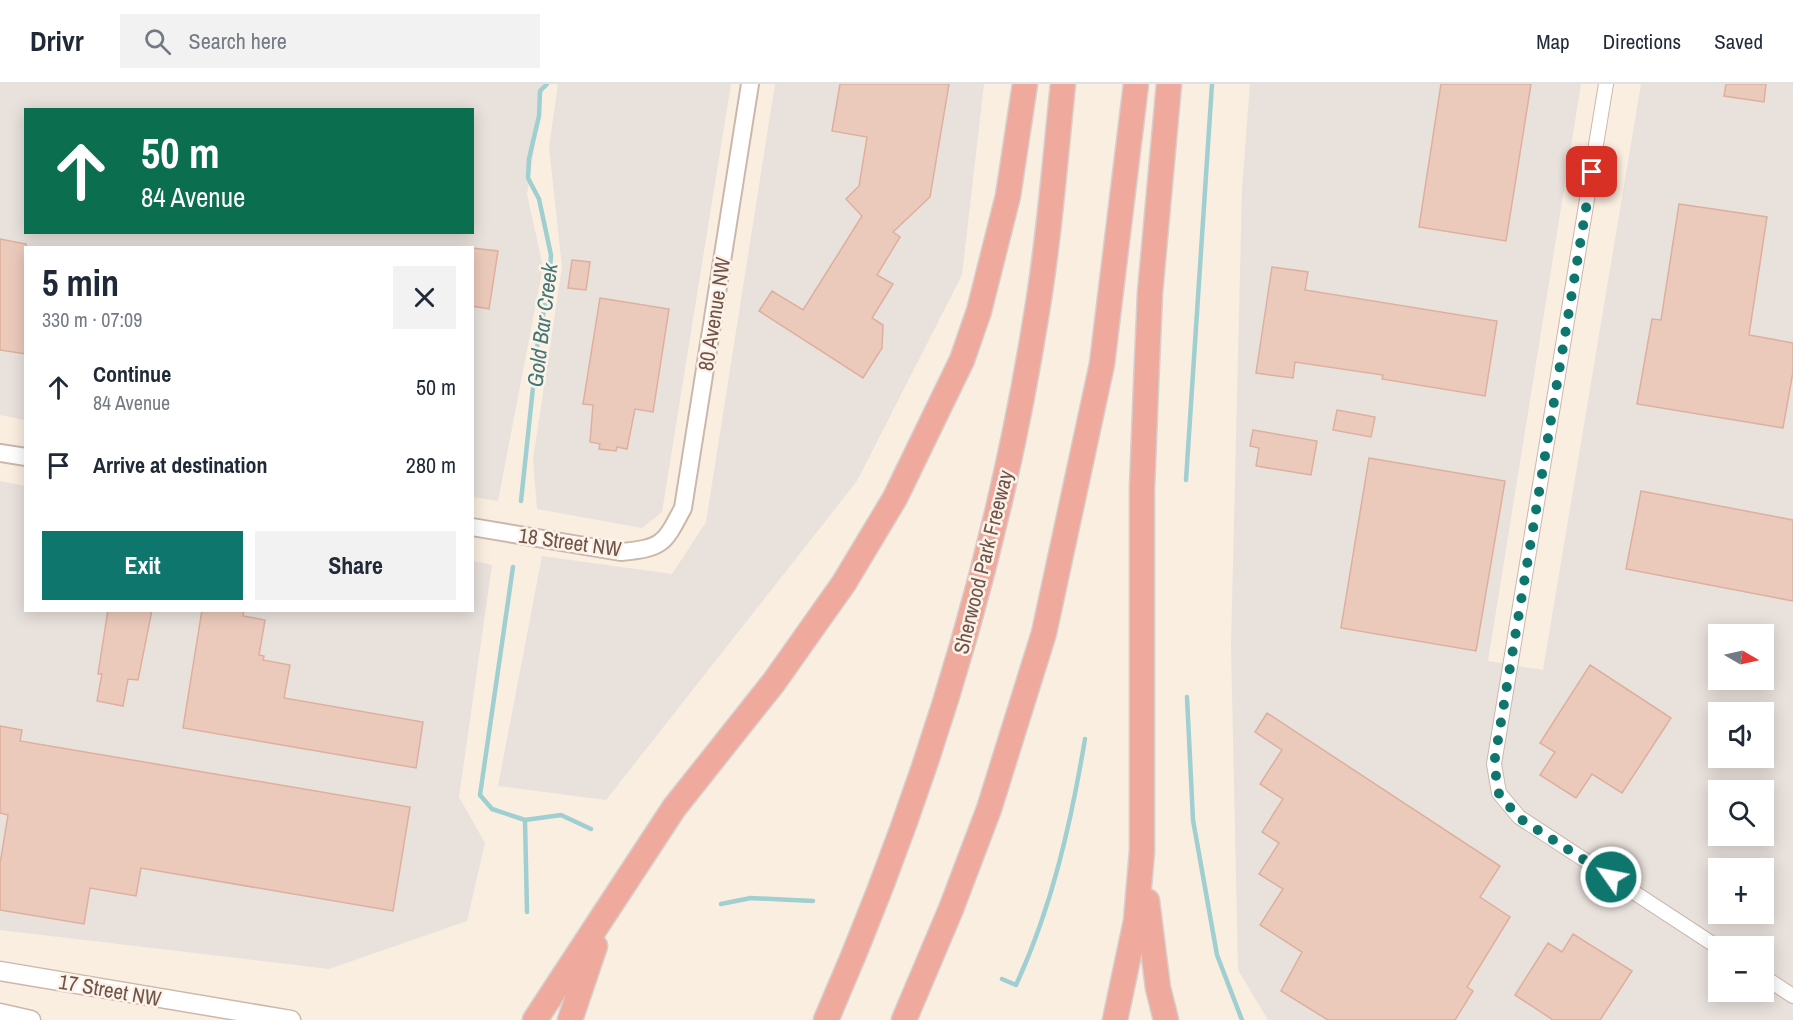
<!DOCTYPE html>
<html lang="en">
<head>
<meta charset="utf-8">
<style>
	body { margin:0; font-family:"Archivo Narrow",sans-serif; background:#f2f2f3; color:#1f2937; height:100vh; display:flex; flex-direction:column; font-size:22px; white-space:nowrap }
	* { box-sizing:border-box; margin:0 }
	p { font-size:20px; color:#747a83 }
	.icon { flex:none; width:33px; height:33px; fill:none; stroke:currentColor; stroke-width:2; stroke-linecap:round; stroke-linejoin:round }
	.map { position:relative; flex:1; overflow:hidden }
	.details { position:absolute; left:24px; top:162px; width:450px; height:366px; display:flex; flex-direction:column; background:#fff; border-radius:0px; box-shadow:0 3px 15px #0003 }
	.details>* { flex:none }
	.hud { position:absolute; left:24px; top:24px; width:450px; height:126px; border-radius:0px; box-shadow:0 3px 15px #0003; background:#0b6e4f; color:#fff; overflow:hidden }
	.needle { width:39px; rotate:99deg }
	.fabs { position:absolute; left:1708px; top:540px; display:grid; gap:12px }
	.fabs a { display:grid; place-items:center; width:66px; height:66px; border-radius:0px; background:#fff; box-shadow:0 3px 15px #0003; font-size:30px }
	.pin { position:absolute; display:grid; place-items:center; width:51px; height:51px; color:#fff; margin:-26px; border-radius:12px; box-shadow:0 3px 9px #0006 }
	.me { position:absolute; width:66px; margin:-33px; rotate:303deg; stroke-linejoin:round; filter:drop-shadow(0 0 4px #0008) }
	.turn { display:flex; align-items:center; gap:21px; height:126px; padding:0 18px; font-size:27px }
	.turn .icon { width:78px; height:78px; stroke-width:2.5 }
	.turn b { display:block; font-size:42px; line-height:51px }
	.round { display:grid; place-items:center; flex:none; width:63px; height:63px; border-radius:0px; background:#f2f2f3 }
	.headline { display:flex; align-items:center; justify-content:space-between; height:102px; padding:0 18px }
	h1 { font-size:36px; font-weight:700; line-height:45px }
	.button { display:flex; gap:12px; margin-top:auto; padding:12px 18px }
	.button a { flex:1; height:69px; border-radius:0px; background:#0f766e; color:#fff; font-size:24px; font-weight:700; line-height:69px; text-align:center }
	.button a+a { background:#f2f2f3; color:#1f2937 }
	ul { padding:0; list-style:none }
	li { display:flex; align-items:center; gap:18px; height:78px; padding:0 18px }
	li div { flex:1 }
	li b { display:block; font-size:22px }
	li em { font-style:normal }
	header { display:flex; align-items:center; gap:36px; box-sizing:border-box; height:84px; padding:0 30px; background:#fff; border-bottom:2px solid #e0e1e3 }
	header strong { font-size:28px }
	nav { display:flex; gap:33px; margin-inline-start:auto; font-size:21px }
	.search { width:420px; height:54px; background:#f2f2f3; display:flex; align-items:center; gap:15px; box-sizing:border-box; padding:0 21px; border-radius:0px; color:#747a83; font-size:22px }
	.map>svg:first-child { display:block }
	.industrial { fill:#e9e1dc; fill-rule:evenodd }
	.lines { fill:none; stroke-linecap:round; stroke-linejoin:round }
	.stream { stroke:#9fcfd1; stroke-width:4.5 }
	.building { fill:#eccabb; stroke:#ddaf9d; stroke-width:1.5 }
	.minor-casing { stroke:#cbb7ac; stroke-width:16 }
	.tertiary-casing { stroke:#cbb7ac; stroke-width:20 }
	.secondary-casing { stroke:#ceb6aa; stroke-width:21 }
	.motorway-casing { stroke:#d6cfcd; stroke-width:27 }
	.minor { stroke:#fff; stroke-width:14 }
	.tertiary { stroke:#fff; stroke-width:16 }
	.secondary { stroke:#fff; stroke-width:18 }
	.motorway { stroke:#efaa9d; stroke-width:24 }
	.route { stroke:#0f766e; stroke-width:10; stroke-dasharray:0 18 }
	.labels { text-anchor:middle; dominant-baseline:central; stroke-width:5; stroke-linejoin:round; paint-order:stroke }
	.street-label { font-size:21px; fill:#6e544b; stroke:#fdf2e7 }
	.water-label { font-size:22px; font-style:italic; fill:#437679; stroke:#fdf2e7 }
</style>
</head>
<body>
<header>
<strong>Drivr</strong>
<div class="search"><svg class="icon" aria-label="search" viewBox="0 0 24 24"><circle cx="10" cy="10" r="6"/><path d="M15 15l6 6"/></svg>Search here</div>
<nav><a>Map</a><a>Directions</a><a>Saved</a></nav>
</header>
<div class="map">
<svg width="1793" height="936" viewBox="0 0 1793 936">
	<rect width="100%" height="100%" fill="#faeee1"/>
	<path class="industrial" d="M0,0H544L527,110L543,183L498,417L473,413L472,164H26L25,336L0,331ZM26,26H472V148H26Z
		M558,0H731L662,428L642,444L537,425L533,375L562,183L549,63Z
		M775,0H984L962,191L857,397L606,716L498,702L542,472L672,490L706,438Z
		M1250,0H1581L1488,577L1543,586L1641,0H1793V936H1268L1238,886L1231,562L1242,105ZM1719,550H1764V596H1719ZM1719,628H1764V674H1719ZM1719,706H1764V752H1719ZM1719,784H1764V830H1719ZM1719,862H1764V908H1719Z
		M0,397L25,402L26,526H472L473,477L492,481L459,713L485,759L467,837L329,885L0,846Z"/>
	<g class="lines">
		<path class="stream" d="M1186,396L1212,0
			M521,417L538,256L549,201L551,171L539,115L528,94L529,75L539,32L540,7L547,0
			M513,483L480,711L492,725L525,736L527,828
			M1187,613L1193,736L1217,871L1242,936
			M525,736L561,731L591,745
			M721,820L751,814L813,817
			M1002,895L1016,901C1052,823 1071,739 1085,655"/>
	</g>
	<path class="building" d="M840,0H949L930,113L893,148L900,153L877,191L893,200L872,234L883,241L882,264L863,294L759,227L772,207L803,226L862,132L846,115L859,102L867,53L832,47Z
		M1441,0H1531L1506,157L1419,143Z
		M1726,0H1766L1764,18L1724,12Z
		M1679,120L1767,133L1749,251L1793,259V288L1783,344L1637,320L1652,235L1661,236Z
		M0,155L26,160V270L0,266Z
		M472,164L498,167L489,225L472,222Z
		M572,176L590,178L586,206L568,204Z
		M1272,183L1308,188L1305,206L1497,237L1485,312L1382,295L1383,291L1295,278L1293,294L1256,289Z
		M600,214L669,225L653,328L635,325L627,365L617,363L616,367L599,365L600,360L590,358L593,321L583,320Z
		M1337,326L1375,333L1371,353L1333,346Z
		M1253,346L1317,357L1311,391L1256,382L1259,364L1250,362Z
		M1369,374L1505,397L1476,567L1341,544Z
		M1641,407L1793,436V517L1626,485Z
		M108,526H152L138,596L128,595L123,622L97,617L102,590H98Z
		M202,526H244L243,532L265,536L259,571L264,572L263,576L290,581L284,614L423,638L416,684L183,644Z
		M1590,581L1671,634L1622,709L1592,690L1576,714L1540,691L1555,668L1540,659Z
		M1267,629L1500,782L1480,813L1510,833L1467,903L1473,907L1455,936H1328L1281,907L1302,868L1260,841L1283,805L1259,790L1279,759L1262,748L1283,715L1260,700L1282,666L1255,648Z
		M0,642L22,646L20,657L410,723L393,827L141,784L136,812L90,804L84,840L0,826V780L8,731L0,729Z
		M1573,850L1632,887L1600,936H1553L1515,911L1548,859L1562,868Z"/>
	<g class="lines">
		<g class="minor-casing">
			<path id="minor" d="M1606,0L1494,680L1499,709L1519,733L1719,864
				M1764,893L1793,912"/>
		</g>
		<g class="tertiary-casing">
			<path id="tertiary" d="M0,369L26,373
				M472,443L621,468C663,464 664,460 683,424L750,0"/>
		</g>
		<g class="secondary-casing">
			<path id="secondary" d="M0,887L291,936
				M0,929L31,936"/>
		</g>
		<g class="motorway-casing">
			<path id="motorway" d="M1147,817L1158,904L1166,936
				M535,936L674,724L774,598L844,499L895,414L962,276L979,227L1008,112L1025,0
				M570,936L595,862
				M826,936C925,710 997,476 1036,233C1049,156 1055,77 1063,0
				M904,936L951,825L989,725L1044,549L1102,280L1136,0
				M1115,936L1136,837L1142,767V404L1146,302L1150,209L1169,0"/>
		</g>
		<use href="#minor" class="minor"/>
		<use href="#tertiary" class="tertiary"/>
		<use href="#secondary" class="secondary"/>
		<use href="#motorway" class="motorway"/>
	</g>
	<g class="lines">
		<path class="route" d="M1592,88L1494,680L1499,710L1519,734L1611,793"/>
	</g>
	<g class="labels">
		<g class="street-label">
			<text transform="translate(714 230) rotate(-81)">80 Avenue NW</text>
			<text transform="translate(570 458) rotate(8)">18 Street NW</text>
			<text transform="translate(983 478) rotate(-76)">Sherwood Park Freeway</text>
			<text transform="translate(110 906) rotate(10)">17 Street NW</text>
		</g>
		<g class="water-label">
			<text transform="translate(542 241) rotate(-83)">Gold Bar Creek</text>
		</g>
	</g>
</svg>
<div class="fabs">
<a><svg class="needle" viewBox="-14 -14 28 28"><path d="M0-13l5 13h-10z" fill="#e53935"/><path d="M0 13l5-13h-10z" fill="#747a83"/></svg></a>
<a><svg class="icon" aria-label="sound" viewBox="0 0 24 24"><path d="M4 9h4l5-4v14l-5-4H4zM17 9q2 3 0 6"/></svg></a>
<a><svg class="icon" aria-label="search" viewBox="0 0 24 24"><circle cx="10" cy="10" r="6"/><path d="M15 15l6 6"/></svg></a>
<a>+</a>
<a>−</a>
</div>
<div class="pin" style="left:1592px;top:88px;background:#d93025"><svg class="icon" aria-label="arrive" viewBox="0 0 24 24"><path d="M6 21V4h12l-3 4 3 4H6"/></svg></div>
<svg class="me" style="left:1611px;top:793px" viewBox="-20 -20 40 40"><circle r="17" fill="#0f766e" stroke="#fff" stroke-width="3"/><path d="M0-11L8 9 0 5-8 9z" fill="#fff"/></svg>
<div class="hud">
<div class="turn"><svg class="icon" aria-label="ahead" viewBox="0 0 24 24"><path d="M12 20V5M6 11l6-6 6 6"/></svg><div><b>50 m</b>84 Avenue</div></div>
</div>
<section class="details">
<div class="headline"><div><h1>5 min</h1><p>330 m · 07:09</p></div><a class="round"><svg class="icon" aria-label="close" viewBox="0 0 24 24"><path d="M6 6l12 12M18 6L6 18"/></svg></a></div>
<ul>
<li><svg class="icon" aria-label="ahead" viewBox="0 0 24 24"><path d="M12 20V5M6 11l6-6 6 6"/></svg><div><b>Continue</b><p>84 Avenue</p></div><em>50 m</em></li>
<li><svg class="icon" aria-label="arrive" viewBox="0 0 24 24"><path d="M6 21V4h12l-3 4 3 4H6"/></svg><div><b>Arrive at destination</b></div><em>280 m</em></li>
</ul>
<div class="button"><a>Exit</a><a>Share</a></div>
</section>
</div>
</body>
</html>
